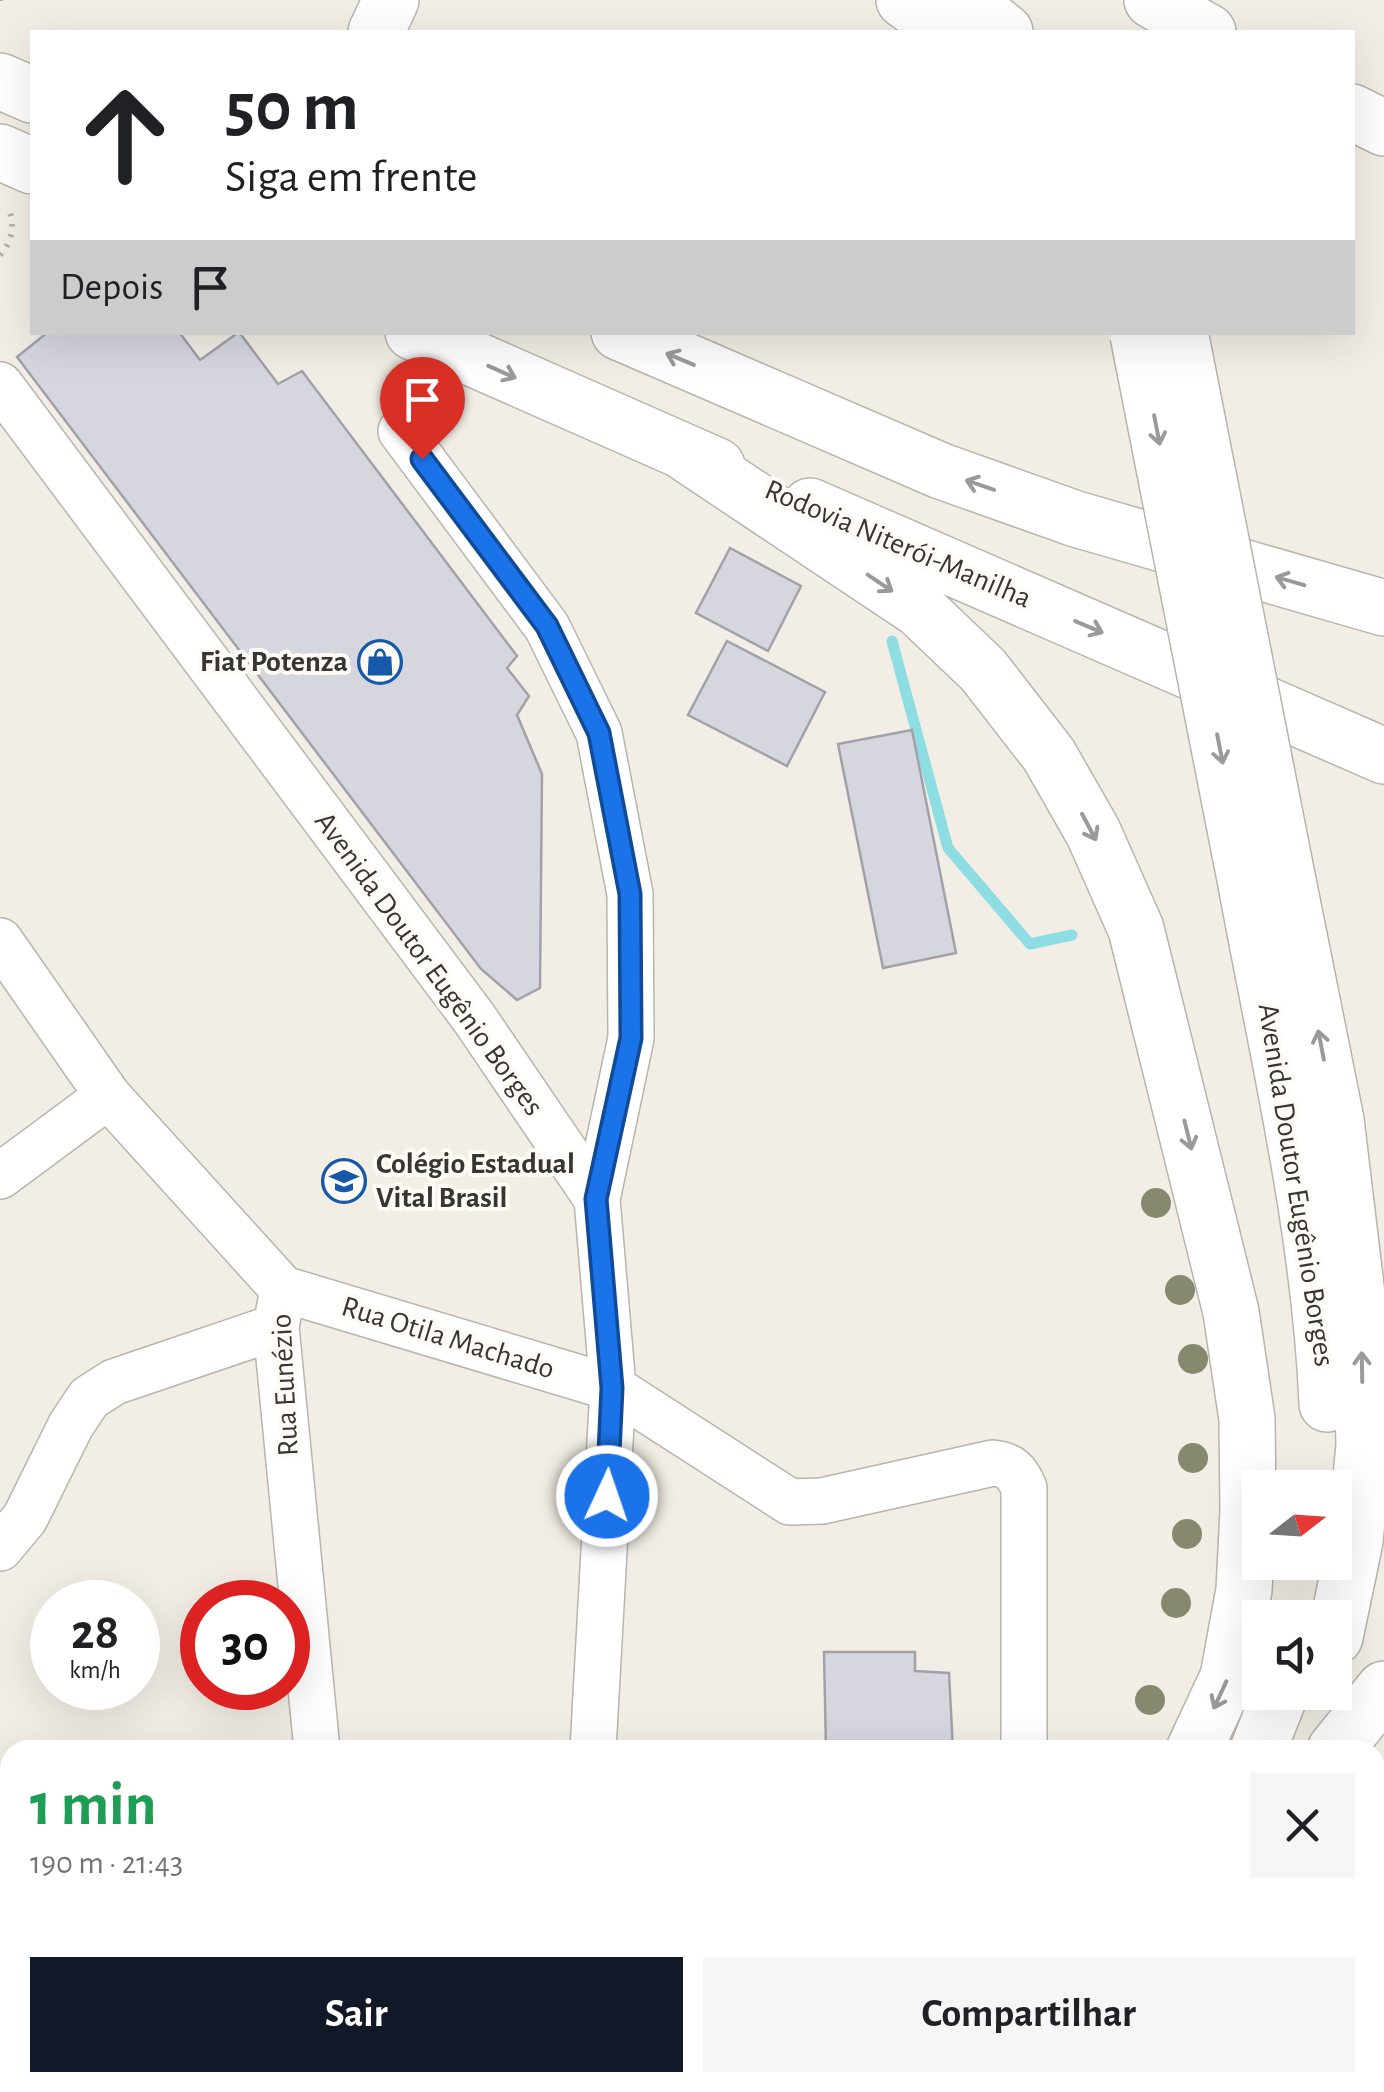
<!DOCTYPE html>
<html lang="pt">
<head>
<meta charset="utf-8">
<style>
	body { margin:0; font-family:"Alegreya Sans",sans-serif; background:#f6f6f6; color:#202124; height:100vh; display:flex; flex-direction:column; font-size:38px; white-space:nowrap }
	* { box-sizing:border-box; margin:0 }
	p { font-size:32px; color:#757577 }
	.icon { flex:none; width:55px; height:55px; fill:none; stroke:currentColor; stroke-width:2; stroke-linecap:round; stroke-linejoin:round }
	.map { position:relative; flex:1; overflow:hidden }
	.details { position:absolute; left:0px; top:1740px; width:1385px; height:352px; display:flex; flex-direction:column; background:#fff; border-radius:30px 30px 0 0; box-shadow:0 10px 40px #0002 }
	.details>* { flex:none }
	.top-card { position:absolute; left:30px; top:30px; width:1325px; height:305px; border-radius:0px; box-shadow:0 10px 40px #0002; background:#fff; color:#202124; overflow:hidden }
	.needle { width:65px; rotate:73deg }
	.tools { position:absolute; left:1242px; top:1470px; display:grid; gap:20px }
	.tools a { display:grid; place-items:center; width:110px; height:110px; border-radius:0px; background:#fff; box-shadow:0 10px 40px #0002; font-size:50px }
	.speed { position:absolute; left:30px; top:1580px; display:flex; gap:20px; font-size:50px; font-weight:700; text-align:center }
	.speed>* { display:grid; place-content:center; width:130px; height:130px; border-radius:50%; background:#fff; box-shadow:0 10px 40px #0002; line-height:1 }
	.speed small { font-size:25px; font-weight:400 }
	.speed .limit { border:15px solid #d22; background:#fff; color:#111 }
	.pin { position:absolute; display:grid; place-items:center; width:85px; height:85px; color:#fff; margin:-102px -42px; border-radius:50% 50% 50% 0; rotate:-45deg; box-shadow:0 0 10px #0007 }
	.pin .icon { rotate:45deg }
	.me { position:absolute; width:110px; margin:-55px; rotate:3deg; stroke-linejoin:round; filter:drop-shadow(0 0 8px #0008) }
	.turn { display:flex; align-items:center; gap:35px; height:210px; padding:0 30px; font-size:45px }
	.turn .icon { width:130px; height:130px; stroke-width:2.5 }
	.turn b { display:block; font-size:70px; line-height:85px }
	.then { display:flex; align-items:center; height:95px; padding:0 30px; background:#0003; gap:20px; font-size:38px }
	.round { display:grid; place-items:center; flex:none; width:105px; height:105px; border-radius:0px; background:#f6f6f6 }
	.head { display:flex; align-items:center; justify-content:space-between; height:170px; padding:0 30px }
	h1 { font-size:60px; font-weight:700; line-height:75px; color:#1e9e55 }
	.cta { display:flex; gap:20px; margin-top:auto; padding:20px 30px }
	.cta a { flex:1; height:115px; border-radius:0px; background:#111827; color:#fff; font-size:40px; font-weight:700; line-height:115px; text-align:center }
	.cta a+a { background:#f6f6f6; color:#202124 }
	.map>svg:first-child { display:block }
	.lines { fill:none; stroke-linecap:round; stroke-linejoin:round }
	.stream { stroke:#8edde2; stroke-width:11 }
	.building { fill:#d6d6df; stroke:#a2a1aa; stroke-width:2.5 }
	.minor-casing { stroke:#b9b4ac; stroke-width:48 }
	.highway-casing { stroke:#b9b4ac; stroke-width:58 }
	.path { stroke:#b3afa8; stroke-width:6; stroke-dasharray:2.5 8; stroke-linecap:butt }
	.minor { stroke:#fff; stroke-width:45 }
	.highway { stroke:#fff; stroke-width:55 }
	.highway-bridge-casing { stroke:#b9b4ac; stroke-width:58; stroke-linecap:butt }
	.highway-bridge { stroke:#fff; stroke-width:55 }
	.tree { fill:#86896d }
	.oneway { stroke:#9c9a98 }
	.route-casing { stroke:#114b97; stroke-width:25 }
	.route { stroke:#1a73e8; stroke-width:18 }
	.labels { text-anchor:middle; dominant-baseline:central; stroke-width:8; stroke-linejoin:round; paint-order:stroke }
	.street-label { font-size:30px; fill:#383632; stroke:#fefbf6 }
	.poi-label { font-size:30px; font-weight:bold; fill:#383632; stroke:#fefbf6; text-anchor:end }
</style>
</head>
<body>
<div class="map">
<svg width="1384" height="2092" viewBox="0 0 1384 2092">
	<rect width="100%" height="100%" fill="#f3eee5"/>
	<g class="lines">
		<path class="stream" d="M892,641L948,848L1030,944L1072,935"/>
	</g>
	<path class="building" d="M48,332H179L200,360L239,332L278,384L302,371L517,656L507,668L529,696L517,715L542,774L540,988L517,1000L481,969L17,357Z
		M730,548L801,586L768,651L696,613Z
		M727,641L825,692L787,766L688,715Z
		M912,730L956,953L883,968L838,744Z
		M824,1652H915V1671L949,1673L953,1750H826Z"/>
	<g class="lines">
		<g class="minor-casing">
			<path id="minor" d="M0,385L474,1018L597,1199L613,1388L593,1750
				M401,431L547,627L599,733L630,894L631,1038L597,1199
				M0,941L108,1096L283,1289L276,1327L317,1750
				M0,1176L108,1096
				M283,1289L613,1388L790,1502L822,1501L993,1463C1011,1465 1017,1472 1024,1488V1750
				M0,1548L25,1518L71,1425L89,1398L114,1382L276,1327
				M1375,1977L1384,1974
				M614,2082L618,2092
				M243,2092L244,2082
				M574,2092V2082"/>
		</g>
		<g class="highway-casing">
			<path id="highway" d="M904,0L949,32
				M966,0L1005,32
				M1152,0L1208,32
				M376,32L391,0
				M0,81L32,95
				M1352,112L1384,128
				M0,152L32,166
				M413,332L717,466
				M619,332L941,471L1076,519L1384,608
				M682,451L920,610L983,670L1049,755L1093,832L1136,929L1231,1312L1247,1419L1248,1511L1244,1590L1228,1677L1194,1750
				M810,506L1384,756
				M1288,881L1336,1120L1361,1328L1364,1445L1355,1541L1335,1637
				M1246,884C1277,1053 1320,1232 1327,1404
				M1258,1750L1281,1692
				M1335,1750L1384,1689
				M937,2092L951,2082
				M1094,2092L1101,2082"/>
		</g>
		<path class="path" d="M0,1V0
			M0,255C13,240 15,225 8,206"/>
		<use href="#minor" class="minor"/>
		<use href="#highway" class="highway"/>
		<g class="highway-bridge-casing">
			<path id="highway-bridge" d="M1180,332L1288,881
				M1138,335L1246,884"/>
		</g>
		<use href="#highway-bridge" class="highway-bridge"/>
	</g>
	<g class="tree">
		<circle cx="1156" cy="1203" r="15"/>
		<circle cx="1180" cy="1290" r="15"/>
		<circle cx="1193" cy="1359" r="15"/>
		<circle cx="1193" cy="1458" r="15"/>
		<circle cx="1187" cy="1534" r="15"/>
		<circle cx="1176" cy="1603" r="15"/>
		<circle cx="1150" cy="1700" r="15"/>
	</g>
	<defs><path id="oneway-shaft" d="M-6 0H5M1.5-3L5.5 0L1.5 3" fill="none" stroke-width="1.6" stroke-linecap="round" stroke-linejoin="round" transform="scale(2.5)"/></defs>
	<g class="oneway">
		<use href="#oneway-shaft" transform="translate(680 359) rotate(-157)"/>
		<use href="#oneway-shaft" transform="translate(502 372) rotate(24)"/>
		<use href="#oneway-shaft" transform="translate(1157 430) rotate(79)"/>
		<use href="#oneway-shaft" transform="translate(980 485) rotate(-161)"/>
		<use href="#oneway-shaft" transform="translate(1290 581) rotate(-164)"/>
		<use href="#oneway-shaft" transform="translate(880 583) rotate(34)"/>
		<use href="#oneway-shaft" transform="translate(1089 627) rotate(23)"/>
		<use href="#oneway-shaft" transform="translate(1220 749) rotate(79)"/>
		<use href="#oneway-shaft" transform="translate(1089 827) rotate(62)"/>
		<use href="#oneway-shaft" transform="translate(1321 1045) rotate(-101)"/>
		<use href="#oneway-shaft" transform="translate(1188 1135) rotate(76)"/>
		<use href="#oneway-shaft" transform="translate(1362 1367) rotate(-91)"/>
		<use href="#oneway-shaft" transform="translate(1220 1695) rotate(115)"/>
	</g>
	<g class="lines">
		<g class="route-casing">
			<path id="route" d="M422,459L547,626L599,733L630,894L631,1038L596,1199L612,1388L607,1496"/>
		</g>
		<use href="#route" class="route"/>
	</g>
	<defs>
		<g id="shop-ring" transform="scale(2.25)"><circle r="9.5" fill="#fefbf6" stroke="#1659a9" stroke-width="1.5"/><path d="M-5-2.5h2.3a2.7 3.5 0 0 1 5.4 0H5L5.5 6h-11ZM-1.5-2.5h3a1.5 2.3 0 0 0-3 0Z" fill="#1659a9"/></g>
		<g id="school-ring" transform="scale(2.25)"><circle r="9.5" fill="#fefbf6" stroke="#1659a9" stroke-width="1.5"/><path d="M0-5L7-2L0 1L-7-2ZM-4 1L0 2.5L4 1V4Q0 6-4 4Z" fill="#1659a9"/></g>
	</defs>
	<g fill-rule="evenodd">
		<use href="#shop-ring" x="380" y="662"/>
		<use href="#school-ring" x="344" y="1181"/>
	</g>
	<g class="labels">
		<g class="street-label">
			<text transform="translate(898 544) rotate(23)">Rodovia Niterói-Manilha</text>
			<text transform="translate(429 964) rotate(54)">Avenida Doutor Eugênio Borges</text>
			<text transform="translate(1296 1185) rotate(81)">Avenida Doutor Eugênio Borges</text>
			<text transform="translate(448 1338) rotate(17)">Rua Otila Machado</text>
			<text transform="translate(285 1385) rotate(-93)">Rua Eunézio</text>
		</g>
		<g class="poi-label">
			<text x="348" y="662">Fiat Potenza</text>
			<text x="376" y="1164" text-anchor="start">Colégio Estadual<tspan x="376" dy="34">Vital Brasil</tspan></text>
		</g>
	</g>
</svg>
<div class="tools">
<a><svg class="needle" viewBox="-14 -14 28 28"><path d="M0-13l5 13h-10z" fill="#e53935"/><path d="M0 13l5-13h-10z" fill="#757577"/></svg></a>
<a><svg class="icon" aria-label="sound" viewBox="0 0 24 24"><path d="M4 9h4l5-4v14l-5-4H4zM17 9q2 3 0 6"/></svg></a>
</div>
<div class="speed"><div>28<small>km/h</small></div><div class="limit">30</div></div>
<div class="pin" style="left:422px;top:459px;background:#d93025"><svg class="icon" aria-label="arrive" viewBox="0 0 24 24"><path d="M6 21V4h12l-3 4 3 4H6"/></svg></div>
<svg class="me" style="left:607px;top:1496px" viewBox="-20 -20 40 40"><circle r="17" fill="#1a73e8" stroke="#fff" stroke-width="3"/><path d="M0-11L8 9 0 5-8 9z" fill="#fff"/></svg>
<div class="top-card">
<div class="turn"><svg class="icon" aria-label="ahead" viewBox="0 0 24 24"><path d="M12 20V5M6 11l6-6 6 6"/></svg><div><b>50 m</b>Siga em frente</div></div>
<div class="then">Depois<svg class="icon" aria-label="arrive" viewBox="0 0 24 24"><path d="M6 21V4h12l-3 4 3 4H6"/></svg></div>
</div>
<section class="details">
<div class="head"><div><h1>1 min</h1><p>190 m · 21:43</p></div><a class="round"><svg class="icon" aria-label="close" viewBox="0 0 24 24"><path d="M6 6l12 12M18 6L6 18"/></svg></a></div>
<div class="cta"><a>Sair</a><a>Compartilhar</a></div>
</section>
</div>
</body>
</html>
